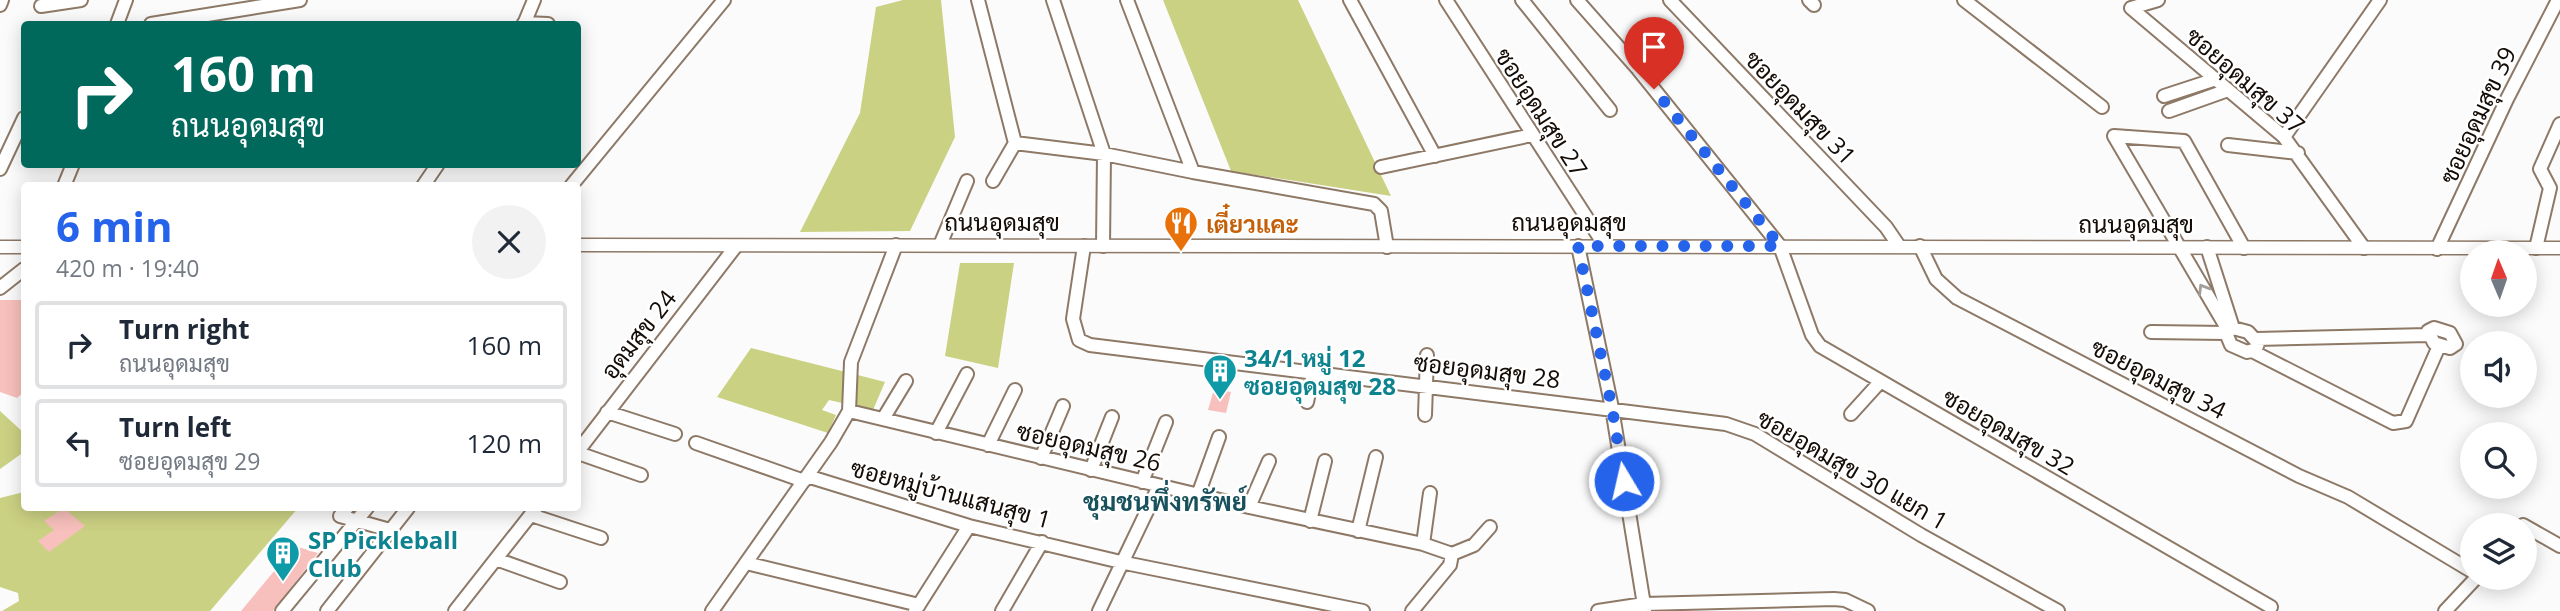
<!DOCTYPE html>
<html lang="en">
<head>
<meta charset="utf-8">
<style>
	body { margin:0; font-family:"Open Sans",Sarabun,sans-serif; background:#f2f2f3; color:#1f2937; height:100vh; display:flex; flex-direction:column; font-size:26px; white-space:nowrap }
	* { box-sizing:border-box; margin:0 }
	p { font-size:23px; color:#747a83 }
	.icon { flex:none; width:38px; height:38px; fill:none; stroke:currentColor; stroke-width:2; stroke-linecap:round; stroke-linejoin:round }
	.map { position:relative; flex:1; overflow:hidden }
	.drawer { position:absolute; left:21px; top:182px; width:560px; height:329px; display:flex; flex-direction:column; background:#fff; border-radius:7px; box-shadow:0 4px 18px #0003 }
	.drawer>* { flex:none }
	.guide { position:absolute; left:21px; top:21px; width:560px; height:147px; border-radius:7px; box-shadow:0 4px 18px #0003; background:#00695c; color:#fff; overflow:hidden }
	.needle { width:46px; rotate:358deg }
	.fabs { position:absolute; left:2460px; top:240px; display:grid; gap:14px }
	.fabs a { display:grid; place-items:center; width:77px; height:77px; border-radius:50%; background:#fff; box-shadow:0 4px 18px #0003; font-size:35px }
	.pin { position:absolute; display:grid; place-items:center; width:60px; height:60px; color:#fff; margin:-72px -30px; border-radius:50% 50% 50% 0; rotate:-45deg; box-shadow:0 0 7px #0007 }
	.pin .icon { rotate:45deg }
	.me { position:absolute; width:77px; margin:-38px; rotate:351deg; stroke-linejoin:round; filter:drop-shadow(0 0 5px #0008) }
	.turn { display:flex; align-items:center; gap:24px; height:147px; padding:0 35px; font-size:32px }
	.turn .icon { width:91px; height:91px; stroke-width:2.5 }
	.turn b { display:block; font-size:49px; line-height:60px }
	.round { display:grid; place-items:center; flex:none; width:74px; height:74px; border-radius:37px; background:#f2f2f3 }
	.overview { display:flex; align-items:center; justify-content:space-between; height:119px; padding:0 35px }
	h1 { font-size:42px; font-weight:700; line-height:52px; color:#2563eb }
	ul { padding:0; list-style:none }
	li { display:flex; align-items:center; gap:21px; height:88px; margin:0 14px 10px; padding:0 21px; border:4px solid #e0e1e3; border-radius:7px }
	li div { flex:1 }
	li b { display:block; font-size:26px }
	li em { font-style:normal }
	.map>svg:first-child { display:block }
	.green { fill:#cbd183 }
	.building { fill:#f8c0bc }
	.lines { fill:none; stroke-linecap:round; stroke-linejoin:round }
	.street-casing { stroke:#8e7967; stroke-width:16 }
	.secondary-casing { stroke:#8e7967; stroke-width:3 }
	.street { stroke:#fff; stroke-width:12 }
	.secondary { fill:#fff; fill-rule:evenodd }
	.oneway { stroke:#a19e9b }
	.route { stroke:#2563eb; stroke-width:12; stroke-dasharray:0 21.6 }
	.labels { text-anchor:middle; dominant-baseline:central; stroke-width:5; stroke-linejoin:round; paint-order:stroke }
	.street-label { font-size:24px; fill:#140c06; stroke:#fff }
	.food-label { font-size:24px; font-weight:bold; fill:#c56008; stroke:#fff; text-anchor:start }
	.culture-label { font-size:24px; font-weight:bold; fill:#0d838f; stroke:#fff; text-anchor:start }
	.neighbourhood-label { font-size:26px; font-weight:bold; fill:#18515c; stroke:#fff }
</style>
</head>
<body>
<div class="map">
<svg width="2560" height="611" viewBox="0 0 2560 611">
	<rect width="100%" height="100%" fill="#fbfbfb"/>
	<path class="green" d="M903,0H941L955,137L910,231L800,232L860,113L876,7Z
		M1163,0H1298L1391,196L1231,171Z
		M960,263H1014L998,368L945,356Z
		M751,348L885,382L873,410L829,400L822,410L836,415L828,433L717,397Z
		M0,411L24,433V452L0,469Z
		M24,492V508H298L210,611H2L19,601L18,593L0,587V498Z"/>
	<path class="building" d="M0,300H24V392L17,398L0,392Z
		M1214,389L1231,392L1226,413L1208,410Z
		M64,508L85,526L49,552L38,541L54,530L44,521Z
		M295,546L318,553L273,611H241Z"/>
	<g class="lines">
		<g class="street-casing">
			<path id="street" d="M978,0L1015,143L1104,154L1193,172L1127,0
				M1053,0L1104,154L1103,246
				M1350,0L1435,156
				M1446,0L1605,246
				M1522,0L1610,110
				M1577,0L1637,68L1780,246L1812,335L1820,346L2271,607
				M1670,0L1886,227L1899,246
				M1809,0L1814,5
				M1964,0L2102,107
				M2158,0L2131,8L2284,137L2364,248
				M0,5L2,0
				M41,6L81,0
				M524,23L548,24
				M117,24L126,0
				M151,24L300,0
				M524,24L534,0
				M1637,68L1650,64L1646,59
				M2164,96L2216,79
				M2169,111L2228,90
				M2284,137L2380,0
				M2228,145L2298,153
				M1381,167L1532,135
				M0,169L24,118
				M1193,172L1374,204L1381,211L1387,247
				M993,181L1015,143
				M64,186L73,164
				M423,186L438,164
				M571,186L724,0
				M940,245L967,181
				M1084,246L1073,319L1079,340L1090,345L1726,424L1755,434L1921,535L2058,611
				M1578,246L1612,408L1645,611
				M1920,246L1936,279L1957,298L2299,476L2348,497L2473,572
				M2207,247L2233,328
				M2536,248L2550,188L2540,169L2560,124
				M2437,249L2507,99L2558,0
				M0,288L24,269
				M2233,328L2248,332L2258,343L2256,349L2247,352L2231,345L2226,333Z
				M2434,328L2450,333L2456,344L2450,348L2434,343L2428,331Z
				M2228,330L2114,136L2184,141L2244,248
				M2151,332L2226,333
				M2256,339L2428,335
				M2252,351L2393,423L2406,421L2439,346
				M1307,402L1313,374
				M849,411L1249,507L1423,544L1452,554L1450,565L1412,611
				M607,412L675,434
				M1851,414L1880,382
				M1425,415L1427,355
				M883,419L906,381
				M936,433L967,374
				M696,443L804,481
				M988,445L1015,390
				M578,451L736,246
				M578,453L641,475
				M1041,458L1063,406
				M1091,470L1112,417
				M807,476L969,526L1125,563L1363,611
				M1142,482L1166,422
				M1198,495L1219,437
				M1249,507L1269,461
				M347,508L340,516L390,530
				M531,515L601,538
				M1310,521L1325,461
				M2523,525L2560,546
				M1358,531L1376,457
				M1423,544L1430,493
				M1452,554L1474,545L1490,527
				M496,559L560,582
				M746,563L919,605
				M282,611L367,508
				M327,611L408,508
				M455,611L536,508
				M712,611L831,442L849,411L851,362L896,245
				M915,611L969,526
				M1002,611L1042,542
				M1099,611L1159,486
				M1598,611L1644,604L1834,599L1845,600L1868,611
				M2445,611L2476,578"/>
		</g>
		<g class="secondary-casing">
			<path id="secondary" d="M578,239L2560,242V254H2525V252H2473V254L578,251Z
				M0,241H24V253H0Z"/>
		</g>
		<use href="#street" class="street"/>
		<use href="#secondary" class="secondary"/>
	</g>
	<defs><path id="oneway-chevron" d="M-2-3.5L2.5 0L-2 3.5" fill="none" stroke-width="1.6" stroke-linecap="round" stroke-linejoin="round" transform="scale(1.75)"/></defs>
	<use class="oneway" href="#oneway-chevron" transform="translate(2203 289) rotate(-121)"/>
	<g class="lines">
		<path class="route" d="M1624,481L1612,408L1578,246H1780L1654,89"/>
	</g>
	<defs>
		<g id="restaurant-pin" transform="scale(1.75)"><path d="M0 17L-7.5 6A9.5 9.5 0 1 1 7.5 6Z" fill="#e8710a" stroke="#fff"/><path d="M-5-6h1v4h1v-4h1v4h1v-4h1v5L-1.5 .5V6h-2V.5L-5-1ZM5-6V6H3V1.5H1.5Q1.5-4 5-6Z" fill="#fff"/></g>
		<g id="building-pin" transform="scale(1.75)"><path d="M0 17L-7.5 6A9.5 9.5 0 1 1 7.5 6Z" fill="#0f9aa8" stroke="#fff"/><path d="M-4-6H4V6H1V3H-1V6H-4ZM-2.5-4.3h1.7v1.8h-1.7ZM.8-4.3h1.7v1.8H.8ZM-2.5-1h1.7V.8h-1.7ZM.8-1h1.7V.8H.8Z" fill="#fff"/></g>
	</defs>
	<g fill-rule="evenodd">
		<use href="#restaurant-pin" x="1181" y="223"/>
		<use href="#building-pin" x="1220" y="371"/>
		<use href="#building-pin" x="283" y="553"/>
	</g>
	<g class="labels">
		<g class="street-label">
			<text transform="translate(2246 80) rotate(41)">ซอยอุดมสุข 37</text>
			<text transform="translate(1801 107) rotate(46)">ซอยอุดมสุข 31</text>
			<text transform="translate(1542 112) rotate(57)">ซอยอุดมสุข 27</text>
			<text transform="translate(2477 115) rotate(-65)">ซอยอุดมสุข 39</text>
			<text x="1002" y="221">ถนนอุดมสุข</text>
			<text x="1569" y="221">ถนนอุดมสุข</text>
			<text x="2136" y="223">ถนนอุดมสุข</text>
			<text transform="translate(638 334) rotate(-52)">อุดมสุข 24</text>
			<text transform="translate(1487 370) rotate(7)">ซอยอุดมสุข 28</text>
			<text transform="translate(2159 378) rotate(27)">ซอยอุดมสุข 34</text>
			<text transform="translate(2009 431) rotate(30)">ซอยอุดมสุข 32</text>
			<text transform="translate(1089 446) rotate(13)">ซอยอุดมสุข 26</text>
			<text transform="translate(1853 469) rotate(30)">ซอยอุดมสุข 30 แยก 1</text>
			<text transform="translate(951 493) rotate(15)">ซอยหมู่บ้านแสนสุข 1</text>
		</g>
		<g class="food-label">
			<text x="1206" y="223">เตี๋ยวแคะ</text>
		</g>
		<g class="culture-label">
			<text x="1244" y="357">34/1 หมู่ 12<tspan x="1244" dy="28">ซอยอุดมสุข 28</tspan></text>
			<text x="308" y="539">SP Pickleball<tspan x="308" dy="28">Club</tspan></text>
		</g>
		<g class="neighbourhood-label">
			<text x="1165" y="501">ชุมชนพึ่งทรัพย์</text>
		</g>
	</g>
</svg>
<div class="fabs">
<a><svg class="needle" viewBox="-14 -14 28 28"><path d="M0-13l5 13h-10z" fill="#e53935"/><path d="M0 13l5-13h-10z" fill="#747a83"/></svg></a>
<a><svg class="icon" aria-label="sound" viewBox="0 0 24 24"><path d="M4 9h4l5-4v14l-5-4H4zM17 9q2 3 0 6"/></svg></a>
<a><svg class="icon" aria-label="search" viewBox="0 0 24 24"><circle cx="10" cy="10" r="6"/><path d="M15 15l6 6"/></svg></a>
<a><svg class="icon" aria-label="layers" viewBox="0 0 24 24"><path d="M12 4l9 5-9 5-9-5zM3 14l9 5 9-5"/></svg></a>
</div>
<div class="pin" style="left:1654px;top:89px;background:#d93025"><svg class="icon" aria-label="arrive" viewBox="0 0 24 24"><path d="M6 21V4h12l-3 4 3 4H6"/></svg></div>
<svg class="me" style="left:1624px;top:481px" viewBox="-20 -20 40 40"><circle r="17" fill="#2563eb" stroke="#fff" stroke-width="3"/><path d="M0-11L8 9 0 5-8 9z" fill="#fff"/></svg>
<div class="guide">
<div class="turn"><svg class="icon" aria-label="right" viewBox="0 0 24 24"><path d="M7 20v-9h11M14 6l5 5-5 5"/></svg><div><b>160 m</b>ถนนอุดมสุข</div></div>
</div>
<section class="drawer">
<div class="overview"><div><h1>6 min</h1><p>420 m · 19:40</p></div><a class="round"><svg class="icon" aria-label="close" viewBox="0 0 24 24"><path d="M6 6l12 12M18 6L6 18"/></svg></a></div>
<ul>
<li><svg class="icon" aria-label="right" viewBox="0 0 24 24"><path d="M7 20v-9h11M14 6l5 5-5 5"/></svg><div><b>Turn right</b><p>ถนนอุดมสุข</p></div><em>160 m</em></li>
<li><svg class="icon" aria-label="left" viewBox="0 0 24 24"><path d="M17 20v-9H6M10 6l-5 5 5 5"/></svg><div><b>Turn left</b><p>ซอยอุดมสุข 29</p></div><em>120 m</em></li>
</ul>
</section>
</div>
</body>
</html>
